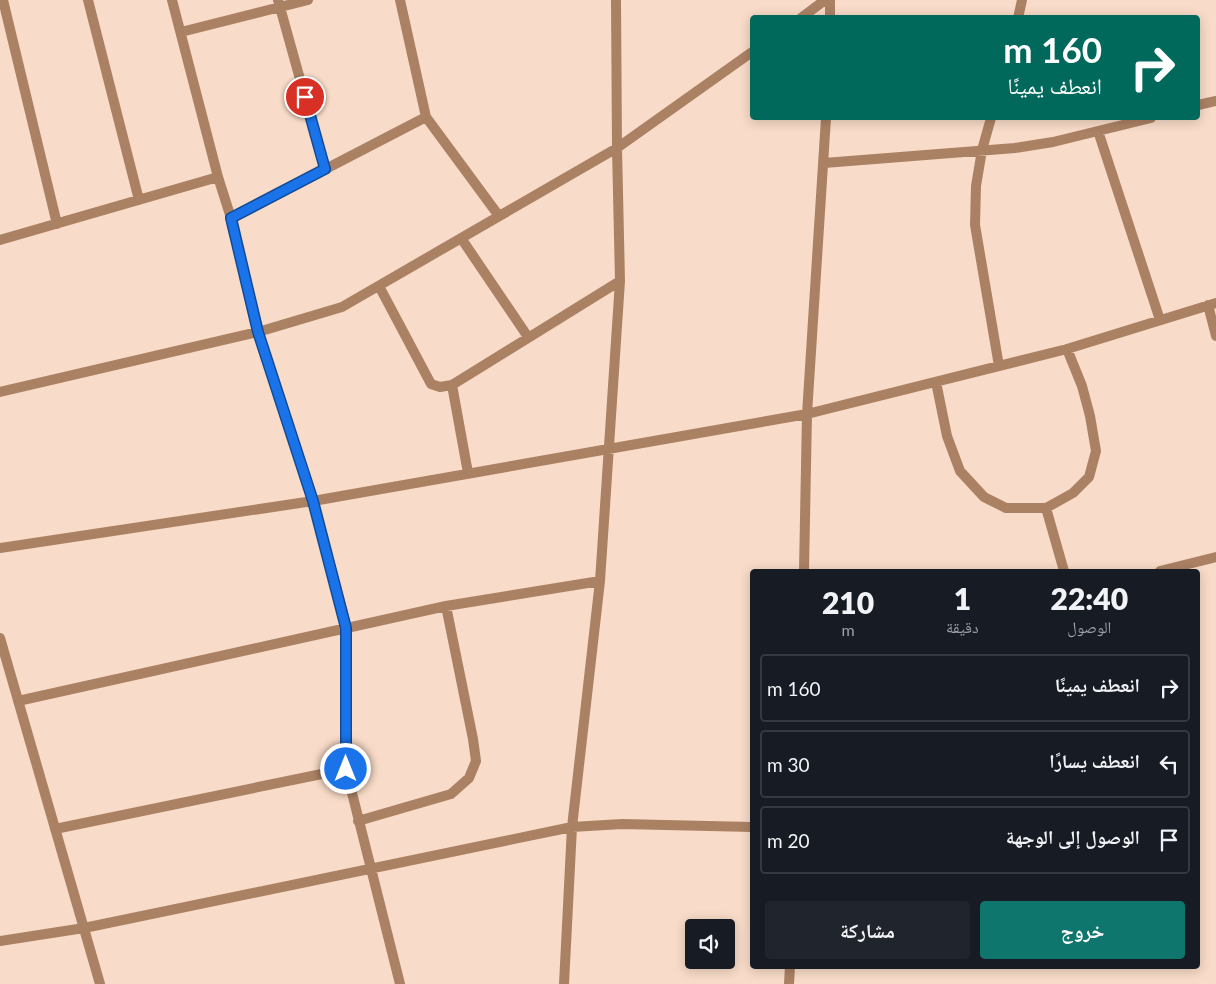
<!DOCTYPE html>
<html lang="ar">
<head>
<meta charset="utf-8">
<style>
	body { margin:0; font-family:Lato,"Noto Naskh Arabic",sans-serif; background:#20242c; color:#f1f3f6; direction:rtl; height:100vh; display:flex; flex-direction:column; font-size:19px; white-space:nowrap }
	* { box-sizing:border-box; margin:0 }
	p { font-size:16px; color:#9ea1a6 }
	.icon { flex:none; width:28px; height:28px; fill:none; stroke:currentColor; stroke-width:2; stroke-linecap:round; stroke-linejoin:round }
	.map { position:relative; flex:1; overflow:hidden; direction:ltr }
	.panel { position:absolute; left:750px; top:569px; width:450px; height:400px; display:flex; flex-direction:column; background:#171b24; border-radius:5px; box-shadow:0 2px 12px #0003; direction:rtl }
	.panel>* { flex:none }
	.guide { position:absolute; left:750px; top:15px; width:450px; height:105px; border-radius:5px; box-shadow:0 2px 12px #0003; direction:rtl; background:#00695c; color:#fff; overflow:hidden }
	.buttons { position:absolute; left:685px; top:919px; display:grid; gap:10px }
	.buttons a { display:grid; place-items:center; width:50px; height:50px; border-radius:5px; background:#171b24; box-shadow:0 2px 12px #0003; font-size:25px }
	.pin { position:absolute; display:grid; place-items:center; width:42px; height:42px; color:#fff; margin:-21px; border:2px solid #fff; border-radius:50%; box-shadow:0 1px 5px #0007 }
	.me { position:absolute; width:55px; margin:-28px; rotate:0deg; stroke-linejoin:round; filter:drop-shadow(0 0 4px #0008) }
	.turn { display:flex; align-items:center; gap:18px; height:105px; padding:0 15px; font-size:22px }
	.turn .icon { width:65px; height:65px; stroke-width:2.5 }
	.turn b { display:block; font-size:35px; line-height:42px }
	.eta { display:flex; justify-content:space-evenly; align-items:center; height:85px; text-align:center }
	.eta b { font-size:30px; font-weight:800; line-height:35px }
	.button { display:flex; gap:10px; margin-top:auto; padding:10px 15px }
	.button a { flex:1; height:58px; border-radius:5px; background:#0f766e; color:#fff; font-size:20px; font-weight:800; line-height:58px; text-align:center }
	.button a+a { background:#20242c; color:#f1f3f6 }
	ul { padding:0; list-style:none }
	li { display:flex; align-items:center; gap:15px; height:68px; margin:0 10px 8px; padding:0 5px; border:2px solid #363941; border-radius:5px }
	li div { flex:1 }
	li b { display:block; font-size:19px }
	li em { font-style:normal }
	.map>svg:first-child { display:block }
	.lines { fill:none; stroke-linecap:round; stroke-linejoin:round }
	.minor { stroke:#ab8164; stroke-width:10 }
	.route-casing { stroke:#114b97; stroke-width:12 }
	.route { stroke:#1a73e8; stroke-width:9 }
</style>
</head>
<body>
<div class="map">
<svg width="1216" height="984" viewBox="0 0 1216 984">
	<rect width="100%" height="100%" fill="#f8dbc8"/>
	<g class="lines">
		<path class="minor" d="M3,0L57,224
			M88,0L139,200
			M172,0L218,177L231,218L258,332L313,501L347,628L346,769L400,984
			M278,0L325,169
			M400,0L426,117L499,216
			M801,18L825,0
			M830,18V0
			M1018,18L1022,0
			M181,32L308,0
			M1198,105L1216,101
			M991,118L982,150L976,186L975,225L999,366
			M1098,131L1160,320
			M824,163L1015,148L1053,142L1151,118
			M231,218L426,117
			M461,238L528,337
			M0,240L218,177
			M379,286L431,384L440,387L452,385L620,281
			M1208,305L1216,336
			M936,382L947,436L960,471L984,497L1006,508H1046L1073,493L1089,477L1096,451L1090,416L1082,386L1067,349
			M452,385L468,473
			M0,392L258,332L342,307L617,148L752,52
			M1046,508L1064,571
			M0,548L313,501L807,414L1067,349L1216,303
			M804,571L807,414L826,118
			M1160,571L1216,557
			M0,638L100,984
			M18,701L446,606L600,581
			M358,821L451,794L469,778L476,761L473,739L446,606
			M55,829L346,769
			M0,941L84,928L572,827L622,824L752,827
			M564,984L572,827L600,581L620,281L617,148L616,0
			M789,984L790,966"/>
	</g>
	<g class="lines">
		<g class="route-casing">
			<path id="route" d="M305,97L325,169L231,218L258,332L313,501L346,628V769"/>
		</g>
		<use href="#route" class="route"/>
	</g>
</svg>
<div class="buttons">
<a><svg class="icon" aria-label="sound" viewBox="0 0 24 24"><path d="M4 9h4l5-4v14l-5-4H4zM17 9q2 3 0 6"/></svg></a>
</div>
<div class="pin" style="left:305px;top:97px;background:#d93025"><svg class="icon" aria-label="arrive" viewBox="0 0 24 24"><path d="M6 21V4h12l-3 4 3 4H6"/></svg></div>
<svg class="me" style="left:346px;top:769px" viewBox="-20 -20 40 40"><circle r="17" fill="#1a73e8" stroke="#fff" stroke-width="3"/><path d="M0-11L8 9 0 5-8 9z" fill="#fff"/></svg>
<div class="guide">
<div class="turn"><svg class="icon" aria-label="right" viewBox="0 0 24 24"><path d="M7 20v-9h11M14 6l5 5-5 5"/></svg><div><b>160 m</b>انعطف يمينًا</div></div>
</div>
<section class="panel">
<div class="eta">
<div><b>22:40</b><p>الوصول</p></div>
<div><b>1</b><p>دقيقة</p></div>
<div><b>210</b><p>m</p></div>
</div>
<ul>
<li><svg class="icon" aria-label="right" viewBox="0 0 24 24"><path d="M7 20v-9h11M14 6l5 5-5 5"/></svg><div><b>انعطف يمينًا</b></div><em>160 m</em></li>
<li><svg class="icon" aria-label="left" viewBox="0 0 24 24"><path d="M17 20v-9H6M10 6l-5 5 5 5"/></svg><div><b>انعطف يسارًا</b></div><em>30 m</em></li>
<li><svg class="icon" aria-label="arrive" viewBox="0 0 24 24"><path d="M6 21V4h12l-3 4 3 4H6"/></svg><div><b>الوصول إلى الوجهة</b></div><em>20 m</em></li>
</ul>
<div class="button"><a>خروج</a><a>مشاركة</a></div>
</section>
</div>
</body>
</html>
